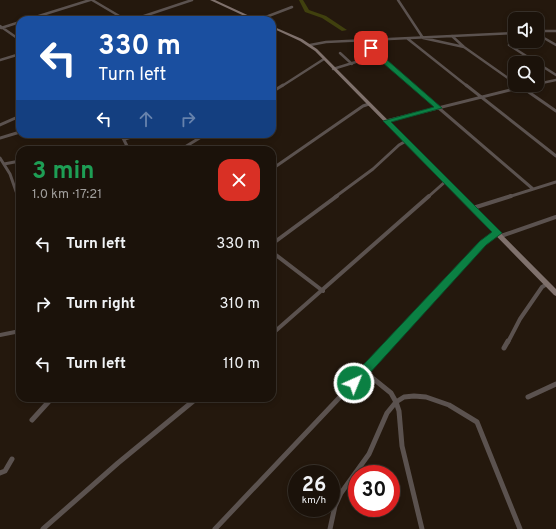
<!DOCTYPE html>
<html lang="en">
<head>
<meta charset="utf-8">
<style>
	body { margin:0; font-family:Overpass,sans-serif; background:#282018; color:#f1f3f6; height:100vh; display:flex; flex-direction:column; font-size:15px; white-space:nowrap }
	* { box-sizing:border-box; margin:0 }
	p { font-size:13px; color:#a09e9c }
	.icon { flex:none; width:22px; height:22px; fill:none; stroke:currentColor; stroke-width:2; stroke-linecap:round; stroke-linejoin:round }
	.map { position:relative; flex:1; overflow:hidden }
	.panel { position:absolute; left:16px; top:146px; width:260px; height:256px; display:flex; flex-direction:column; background:#1b120a; border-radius:12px; box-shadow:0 2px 6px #0003,0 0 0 1px #39322b }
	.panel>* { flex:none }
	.hud { position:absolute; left:16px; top:16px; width:260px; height:122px; border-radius:12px; box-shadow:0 2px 6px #0003,0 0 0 1px #39322b; background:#1a4fa0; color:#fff; overflow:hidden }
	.fabs { position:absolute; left:508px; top:12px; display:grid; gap:8px }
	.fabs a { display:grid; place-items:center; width:36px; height:36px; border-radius:8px; background:#1b120a; box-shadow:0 2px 6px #0003,0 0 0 1px #39322b; font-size:20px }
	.speed { position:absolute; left:288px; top:465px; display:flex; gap:8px; font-size:20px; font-weight:700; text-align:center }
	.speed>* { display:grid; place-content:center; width:52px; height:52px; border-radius:50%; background:#1b120a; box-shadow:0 2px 6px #0003,0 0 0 1px #39322b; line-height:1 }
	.speed small { font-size:10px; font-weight:400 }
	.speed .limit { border:6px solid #d22; background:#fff; color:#111 }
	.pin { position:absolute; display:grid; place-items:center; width:34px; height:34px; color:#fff; margin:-17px; border-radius:8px; box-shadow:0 2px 6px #0006 }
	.me { position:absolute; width:44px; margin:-22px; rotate:44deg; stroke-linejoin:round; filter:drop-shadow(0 0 3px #0008) }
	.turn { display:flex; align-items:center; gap:14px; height:84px; padding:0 16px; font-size:18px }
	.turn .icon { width:52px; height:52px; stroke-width:2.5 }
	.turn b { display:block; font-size:28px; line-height:34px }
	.lanes { display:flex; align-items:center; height:38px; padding:0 16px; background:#0003; justify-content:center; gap:20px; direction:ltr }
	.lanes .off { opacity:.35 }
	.round { display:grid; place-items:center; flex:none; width:42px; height:42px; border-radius:12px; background:#282018 }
	.headline { display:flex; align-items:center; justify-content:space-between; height:68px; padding:0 16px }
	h1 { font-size:24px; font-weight:700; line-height:30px; color:#1e9e55 }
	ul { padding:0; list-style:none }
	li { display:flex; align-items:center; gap:12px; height:60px; padding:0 16px }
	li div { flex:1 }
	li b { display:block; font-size:15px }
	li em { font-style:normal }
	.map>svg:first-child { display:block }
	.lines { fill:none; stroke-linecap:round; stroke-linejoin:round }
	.river { fill:#40400e; fill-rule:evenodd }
	.street-far3 { stroke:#5b524f; stroke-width:2.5 }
	.street-far2 { stroke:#5b524f; stroke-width:3 }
	.street-far1 { stroke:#5b524f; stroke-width:4 }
	.street { stroke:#5b524f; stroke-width:5 }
	.secondary { fill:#7f716c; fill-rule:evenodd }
	.route { fill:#0b8043; stroke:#07532c }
</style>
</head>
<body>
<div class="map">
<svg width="556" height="529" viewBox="0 0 556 529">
	<rect width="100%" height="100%" fill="#24180d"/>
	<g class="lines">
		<path class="river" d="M299,0H303L309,10L326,16L347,30L342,31L322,18L305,12Z"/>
		<path class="street-far3" d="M92,0L126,20
			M398,0L423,38L464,47
			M26,20L90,0
			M132,20L192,0
			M258,20L292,7
			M0,26L20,40
			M1,28L20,22
			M537,31H556
			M537,34L556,45
			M452,36L464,47L515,83
			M408,39L467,86
			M365,41L377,55L413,86
			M310,45L326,42L515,33
			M509,45L556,75
			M340,53L352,64
			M0,60L20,54
			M333,69L359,61
			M537,84L556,80
			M282,86L324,59
			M526,86L530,85"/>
		<path class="street-far2" d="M412,85L533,189
			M466,85L556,156
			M520,86L556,111
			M272,92L283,85
			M386,121L530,85
			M0,125L20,116
			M121,134L129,150
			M0,138L20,132
			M125,139L140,134
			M180,150L206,134
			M0,158L10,174L18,197
			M4,164L20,161
			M272,169L363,106L369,104
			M335,197L373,169L399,145L406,141
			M428,197L446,181
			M508,197L556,182"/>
		<path class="street-far1" d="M18,196L20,202
			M473,208L511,196
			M501,236L556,217
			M272,244L337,196
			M272,252L323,291
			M272,334L429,196
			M0,335L20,331
			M392,342L483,243L498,233
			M508,342L520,319L542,287L547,284"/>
		<path class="street" d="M504,348L508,341
			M365,372L391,393L396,402L399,411L402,446L422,529
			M528,397L556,384
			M32,420L52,398
			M0,473L5,471L12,459
			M43,529L118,463L197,398
			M215,529L393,341
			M330,529L335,506L341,493L369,454L387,413L396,402L404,397L414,396L426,397L449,405L477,422L520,529"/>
		<path class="secondary" d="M210,0H215L258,20H253Z
			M272,26L302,39L317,49L556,289V296L554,295L315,51L300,41L272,28Z"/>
	</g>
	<path class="route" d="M371,46L442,108L391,122L502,233L486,245L358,386L354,388L350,386L349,383L350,379L480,241L492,232L383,121L434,107L375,56L369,48Z"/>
</svg>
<div class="fabs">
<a><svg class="icon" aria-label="sound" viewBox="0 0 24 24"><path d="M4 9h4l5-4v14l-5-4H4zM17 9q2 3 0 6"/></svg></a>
<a><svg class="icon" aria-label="search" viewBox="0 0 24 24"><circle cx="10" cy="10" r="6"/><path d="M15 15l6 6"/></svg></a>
</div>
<div class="speed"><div>26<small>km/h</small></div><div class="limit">30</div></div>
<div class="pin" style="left:371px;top:48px;background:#d93025"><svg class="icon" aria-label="arrive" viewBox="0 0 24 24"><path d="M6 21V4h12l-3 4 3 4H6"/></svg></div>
<svg class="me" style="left:354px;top:383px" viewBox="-20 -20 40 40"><circle r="17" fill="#0b8043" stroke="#fff" stroke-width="3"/><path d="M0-11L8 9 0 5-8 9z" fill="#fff"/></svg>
<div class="hud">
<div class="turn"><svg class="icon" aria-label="left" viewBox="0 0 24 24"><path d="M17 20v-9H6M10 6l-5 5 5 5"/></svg><div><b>330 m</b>Turn left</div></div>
<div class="lanes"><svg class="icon" aria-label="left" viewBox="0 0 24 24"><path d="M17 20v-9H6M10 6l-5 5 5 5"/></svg><svg class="icon off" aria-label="ahead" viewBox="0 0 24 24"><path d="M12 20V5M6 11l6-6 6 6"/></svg><svg class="icon off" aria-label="right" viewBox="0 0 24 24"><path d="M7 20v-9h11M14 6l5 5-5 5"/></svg></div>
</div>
<section class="panel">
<div class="headline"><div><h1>3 min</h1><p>1.0 km · 17:21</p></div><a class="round" style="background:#d93025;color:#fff"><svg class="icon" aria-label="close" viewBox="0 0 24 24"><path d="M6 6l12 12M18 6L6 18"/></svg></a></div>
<ul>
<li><svg class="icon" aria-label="left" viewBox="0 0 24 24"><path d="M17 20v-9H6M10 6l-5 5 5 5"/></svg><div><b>Turn left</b></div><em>330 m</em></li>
<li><svg class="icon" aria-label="right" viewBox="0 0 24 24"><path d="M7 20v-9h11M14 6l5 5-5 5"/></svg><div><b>Turn right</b></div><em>310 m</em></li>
<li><svg class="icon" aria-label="left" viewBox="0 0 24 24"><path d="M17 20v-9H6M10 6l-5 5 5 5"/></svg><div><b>Turn left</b></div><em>110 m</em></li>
</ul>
</section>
</div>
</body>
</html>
